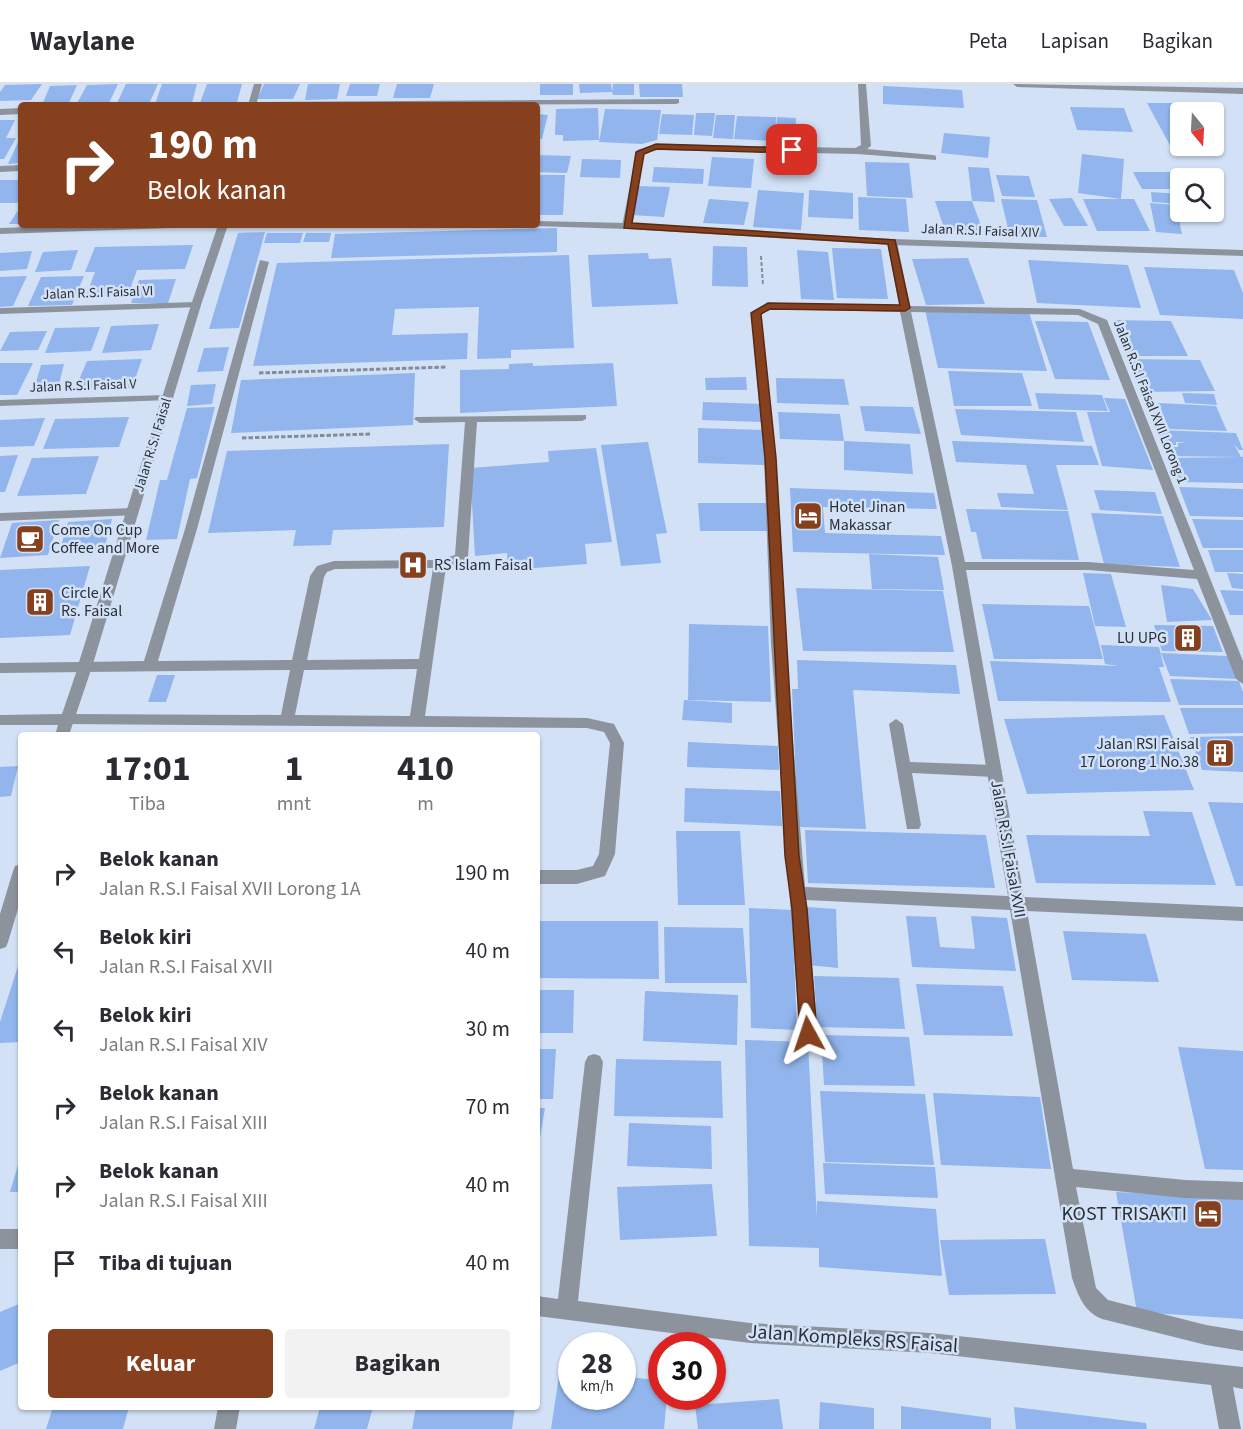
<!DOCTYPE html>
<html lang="id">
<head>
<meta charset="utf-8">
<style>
	body { margin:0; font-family:"Source Sans 3",sans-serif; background:#f2f2f3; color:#2b2b33; height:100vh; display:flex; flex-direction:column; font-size:22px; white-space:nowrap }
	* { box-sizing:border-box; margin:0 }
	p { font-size:20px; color:#7c7c81 }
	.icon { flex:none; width:33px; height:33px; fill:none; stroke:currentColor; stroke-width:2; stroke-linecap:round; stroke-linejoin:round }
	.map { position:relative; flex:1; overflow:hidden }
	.drawer { position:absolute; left:18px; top:648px; width:522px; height:678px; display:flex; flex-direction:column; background:#fff; border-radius:6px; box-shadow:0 2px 4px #0004 }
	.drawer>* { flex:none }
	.top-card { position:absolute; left:18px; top:18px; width:522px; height:126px; border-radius:6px; box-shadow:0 2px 4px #0004; background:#87401e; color:#fff; overflow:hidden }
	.needle { width:39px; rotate:162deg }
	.buttons { position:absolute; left:1170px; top:18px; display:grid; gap:12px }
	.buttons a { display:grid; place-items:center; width:54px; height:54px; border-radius:6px; background:#fff; box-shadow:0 2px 4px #0004; font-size:30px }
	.speed { position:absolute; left:558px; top:1248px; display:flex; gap:12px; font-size:30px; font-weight:700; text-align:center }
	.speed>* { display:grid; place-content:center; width:78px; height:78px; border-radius:50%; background:#fff; box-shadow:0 2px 4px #0004; line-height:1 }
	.speed small { font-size:15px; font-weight:400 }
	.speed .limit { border:9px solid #d22; background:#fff; color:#111 }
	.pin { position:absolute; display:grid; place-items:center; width:51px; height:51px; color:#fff; margin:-26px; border-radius:12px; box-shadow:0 3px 9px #0006 }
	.me { position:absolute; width:66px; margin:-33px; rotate:355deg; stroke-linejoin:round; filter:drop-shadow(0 0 4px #0008) }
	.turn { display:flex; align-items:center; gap:21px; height:126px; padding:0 30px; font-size:27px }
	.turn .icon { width:78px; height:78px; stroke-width:2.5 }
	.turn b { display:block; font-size:42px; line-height:51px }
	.eta { display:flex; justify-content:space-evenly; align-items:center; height:102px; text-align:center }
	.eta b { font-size:36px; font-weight:700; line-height:42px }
	.primary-button { display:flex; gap:12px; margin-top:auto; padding:12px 30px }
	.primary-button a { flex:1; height:69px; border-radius:6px; background:#87401e; color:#fff; font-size:24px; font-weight:700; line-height:69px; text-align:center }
	.primary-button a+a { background:#f2f2f3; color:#2b2b33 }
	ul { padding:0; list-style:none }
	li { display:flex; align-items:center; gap:18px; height:78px; padding:0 30px }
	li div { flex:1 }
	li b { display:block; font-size:22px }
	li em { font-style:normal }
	header { display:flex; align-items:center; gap:36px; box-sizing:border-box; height:84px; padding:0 30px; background:#fff; border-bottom:2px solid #e1e1e2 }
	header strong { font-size:28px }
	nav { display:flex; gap:33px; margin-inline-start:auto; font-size:21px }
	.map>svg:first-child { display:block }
	.building { fill:#91b5ec }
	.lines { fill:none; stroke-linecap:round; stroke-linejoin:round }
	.path-far1 { stroke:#828c9b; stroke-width:2; stroke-dasharray:4 2; stroke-linecap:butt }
	.path { stroke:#828c9b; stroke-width:3; stroke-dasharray:4.5 2; stroke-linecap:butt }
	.service { fill:#8d939c; fill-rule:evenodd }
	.minor { fill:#8d939c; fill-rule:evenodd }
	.tertiary { fill:#8d939c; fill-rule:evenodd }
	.route { fill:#87401e; stroke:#582a14; stroke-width:1.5 }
	.labels { text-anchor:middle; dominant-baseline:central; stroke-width:5; stroke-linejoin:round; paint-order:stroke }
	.far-street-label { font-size:14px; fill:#292f37; stroke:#d3e1f7 }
	.poi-label { font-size:16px; fill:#292f37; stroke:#d3e1f7; text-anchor:start }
	.street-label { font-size:16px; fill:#292f37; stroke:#d3e1f7 }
	.near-poi-label { font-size:20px; fill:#292f37; stroke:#d3e1f7; text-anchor:end }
	.near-street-label { font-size:20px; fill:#292f37; stroke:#d3e1f7 }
</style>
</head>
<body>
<header>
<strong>Waylane</strong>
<nav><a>Peta</a><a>Lapisan</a><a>Bagikan</a></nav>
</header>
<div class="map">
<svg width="1243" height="1345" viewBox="0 0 1243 1345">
	<rect width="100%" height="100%" fill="#d3e1f7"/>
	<path class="building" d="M42,0L31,16L0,17V8L5,1Z
		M118,0L108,21H76L87,1Z
		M126,0H158L149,20L116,21Z
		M162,0H197L192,19L155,20Z
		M207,0H242L237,18L200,19Z
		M264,0H300L293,15H257Z
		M308,0H340L337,15L305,16Z
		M350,0H380L377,12H346Z
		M397,0H434L430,14H393Z
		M540,0H573V11H540Z
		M579,0H611L612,8L613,0H634V11H613L612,8L580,9Z
		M639,0H682L683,13H640Z
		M77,1L68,21H42L50,2Z
		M883,2L962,6L964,24L883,20Z
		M1147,19H1174L1180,31V62H1198L1200,65H1172Z
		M1070,23L1124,24L1133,48L1077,46Z
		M598,24L599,56L563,57V51H555L556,25Z
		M605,25L661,26L657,56L642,60L599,58Z
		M696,29H715L712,52L694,51Z
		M537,30L548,31L542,55L537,54Z
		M662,30L694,31L692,51L659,50Z
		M716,31H735L733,55L713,54Z
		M737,32L776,33L775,57L734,55Z
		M777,33L796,34L795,58L775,57Z
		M0,36H15L6,54H16L4,75H0Z
		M944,49L990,53L988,74L941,69Z
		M18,58H21V79L8,80Z
		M1082,70L1124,75L1121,115L1078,109Z
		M537,71L571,72L567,89L537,88Z
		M712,73L754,75L751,104L708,102Z
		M582,75L621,76L620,94L580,93Z
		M865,78L909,79L913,114L867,112Z
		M654,83L704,85L703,100L652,98Z
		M968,83L989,84L995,118L972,117L983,147H945L935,117H972Z
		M1133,88H1174L1180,99V105H1142Z
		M537,91H565L563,131H537Z
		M996,91L1029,92L1035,113L1002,112Z
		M0,96H21V112L17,119H0Z
		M638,102L670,103L664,133L631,131Z
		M758,106L804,109L801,146L753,143Z
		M809,106L853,109V135L808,133Z
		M1151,108L1180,110V120L1152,118Z
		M858,113L906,115L909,148L859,146Z
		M1072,114L1088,142H1064L1049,115Z
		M709,115L749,118L744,141L703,139Z
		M1001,115L1037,116L1047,153H1010Z
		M1083,115H1134L1150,147H1097Z
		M1150,119L1176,121L1182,150L1156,148Z
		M21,122V140H9Z
		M557,144V168L331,174L335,150Z
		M265,148L239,244L209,245L238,149Z
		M267,149H303L300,159H264Z
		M306,149H331L329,158H303Z
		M193,161L185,185L137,186L128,211L86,212L95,188H85L95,163Z
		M713,162L747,163L748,203L712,202Z
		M832,164L881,165L888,215L837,214Z
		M78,166L71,186L35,188L43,168Z
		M797,166L828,168L834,216L801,215Z
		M32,167L27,185L0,187V169Z
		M648,169L649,175L671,174L678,220L592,223L588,171Z
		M569,171L574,264L511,266V274L477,275L479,223L395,225L392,251L468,249L467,275L253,282L277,179Z
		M968,174L985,220L926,221L912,175Z
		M1028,176L1128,181L1141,224L1037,219Z
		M1144,183L1234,186L1243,209V235L1160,231Z
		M27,192L13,222L0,223V193Z
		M84,192L72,221L28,222L41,193Z
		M176,195L168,219H131L139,196Z
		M925,226L1029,228L1047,287L938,284Z
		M1113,236L1171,237L1188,272H1128Z
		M1035,237L1088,238L1110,296L1055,295Z
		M159,240L151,266L102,269L111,242Z
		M100,243L91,267L45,269L55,244Z
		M47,247L38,266L0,267L10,248Z
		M229,263L223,287L197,288L204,264Z
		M142,275L132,304L75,305L87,277Z
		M1129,275L1200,276L1215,307L1141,308Z
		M0,279H33L17,311H0Z
		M533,279V282L613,279L617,322L460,329V286L509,285V280Z
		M64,280L57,308L33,309L41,281Z
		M948,287L1022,289L1032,322H954Z
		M415,289L413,341L231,349L241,296Z
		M746,293L747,306H706L705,294Z
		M776,294L844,295L849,321L777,319Z
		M216,300L212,320L187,322L191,301Z
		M1035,309L1102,311L1108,327L1039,325Z
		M1182,309L1214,310L1217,321L1185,319Z
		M1104,314L1125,315L1153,386L1102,382L1087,328H1110Z
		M703,318L761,320V338L702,336Z
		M1158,319L1216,322L1227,347L1169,345Z
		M860,322L913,323L921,350L865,347Z
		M215,323L197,394L190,395L177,455L146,456L160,396H167L187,324Z
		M955,325L1076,328L1084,358L961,351Z
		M778,328L840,330L844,357L780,355Z
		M129,333L119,363L43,365L55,335Z
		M45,334L34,362L0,363V336Z
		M698,344L763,346L765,381L698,379Z
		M1157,346L1236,349L1243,366H1239L1234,360L1241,373L1170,372L1166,363H1178V359L1187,358H1176V361H1163Z
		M844,357L910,360L913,390L844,386Z
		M952,357L1092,362L1099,381H1056L1068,426L1001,423L997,409L1034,410L1026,381L956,378Z
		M648,358L667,449L656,450L661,479L621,482L601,361Z
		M449,360L444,443L333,446L331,461L293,462L296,446L208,449L227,367Z
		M596,364L612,458L585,460L587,480L508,486L507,469L475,472L470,384L549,378L548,367Z
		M18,371L5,408H0V372Z
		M99,372L86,410L17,412L32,374Z
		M1243,373V399L1177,398L1168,374Z
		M1179,403L1243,405V433L1190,432Z
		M790,404L934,409L937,425L823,423L825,449L941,452L945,471L793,468Z
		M1094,406L1155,408L1162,430L1100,426Z
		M698,419H767L770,447H700Z
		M966,425L1068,427L1079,476L982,475L976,448H971Z
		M1091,429L1163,432L1180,483L1104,480Z
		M112,435L104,466L59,469L68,438Z
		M1192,435L1243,436V464H1203Z
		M59,436L48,471L0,474L12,439Z
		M1208,466H1243V488H1215Z
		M869,470L938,473L944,506L872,505Z
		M90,482L70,551L0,554V486Z
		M1083,489L1111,490L1126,543L1095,542Z
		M1227,489L1243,490V505L1232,504Z
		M1161,501L1193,505L1212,536L1167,538Z
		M796,504L943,507L954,568L803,567Z
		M1220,506L1243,507V531H1230Z
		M982,520L1089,522L1103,575H994Z
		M689,540L768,542L771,618L688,616Z
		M1154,541L1213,542L1223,568L1162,567Z
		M1101,561L1159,563L1164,583H1159L1171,618L998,617L990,577L1119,582L1105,580Z
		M1161,569L1228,572L1237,595L1170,592Z
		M797,576L956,581L960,610L853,606L866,745L798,743L792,605H798Z
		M157,591H175L166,618H148Z
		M1170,595L1239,597L1243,608V621H1179Z
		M684,616L732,619V639L682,636Z
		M1180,624H1243V649L1189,650Z
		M1164,631L1194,706L1027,710L1004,635Z
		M1243,652V688L1202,686L1190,653Z
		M688,658L778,662L779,686L687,683Z
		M18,682L11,712L0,713V683Z
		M685,704L780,707L782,742L684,738Z
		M1208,718L1243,719V802H1236Z
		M1143,727L1192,728L1216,801L1036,799L1026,751L1150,752Z
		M805,746L986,751L995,804L808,799Z
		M676,747H740L745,821H678Z
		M807,823L836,825L838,884L808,881Z
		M749,824L792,826L797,946L751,944Z
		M906,832L936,833L940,863L975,865L971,832L1007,834L1016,887L912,883Z
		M537,837H658L659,895L537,894Z
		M664,843L743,844L747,899H665Z
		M1063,847L1146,850L1159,898L1072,896Z
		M18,882H21V958L0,959V938Z
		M814,892L899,894L905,945L817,943Z
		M916,900L1003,902L1013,952L924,951Z
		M537,906H574L573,949H537Z
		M645,907L738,911L737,961L643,957Z
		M821,951L909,953L915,1002L824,1001Z
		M745,956L808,958L817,1136V1117L936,1125L942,1192L819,1183V1164L749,1162Z
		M1178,963L1243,967V1086L1205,1085Z
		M537,965H556L553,1015H537Z
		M616,975L721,977L723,1034L614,1032Z
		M820,1007L925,1010L934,1081L825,1078Z
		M933,1009L1040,1013L1051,1085L941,1081Z
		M537,1024H545L538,1066H537Z
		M629,1039L711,1042L712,1085L627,1082Z
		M20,1074L21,1108H10Z
		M823,1079L935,1083L938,1114L825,1110Z
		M712,1100L717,1152L620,1156L617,1103Z
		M1116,1108L1243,1115V1235L1137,1228Z
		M1045,1155L1056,1210L949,1211L940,1156Z
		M21,1219V1278L0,1287V1228Z
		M560,1285L572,1286V1312H622V1292L662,1297V1312H667L664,1345H551Z
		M779,1315L783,1345H698L695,1321Z
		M820,1318L874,1324V1345H819Z
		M901,1322L991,1334V1345H901Z
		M53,1323H129L123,1345H46Z
		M320,1323H373L367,1345H314Z
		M416,1323H515L512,1345H412Z
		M1014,1323L1146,1339L1147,1345H1016Z"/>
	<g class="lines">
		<path class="path-far1" d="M761,172L763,201"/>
		<path class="path" d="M259,289L447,283
			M242,354L371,350"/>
		<path class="service" d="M260,176L269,178L197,445L158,577L292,576L310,492L317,482L334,477L439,476L455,471L465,338L420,339L414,335L416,333L586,331V335L582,337L477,338L468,473L466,476L446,483L425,632L587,634L614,640L624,659L615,770L605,792L577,800H537V786H577L593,782L599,770L610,659L604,648L587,644L67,640L60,635L67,630L281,631L290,586L85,588L78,583L85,578L144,577L185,445ZM433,484L419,575L307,576L324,493L327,488L335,485ZM417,585L410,632L295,631L304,586Z
			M896,635L903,640L910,678L994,681L999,683L1002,687L999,691L994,693L912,689L921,741L919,745H907L889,640Z"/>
		<path class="minor" d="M858,0H866L871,62L867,65L933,71L936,72V76L857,70L657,66L644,70L632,142L627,145L622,142L637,66L656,60L855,64L861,61Z
			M1013,0L1243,4V10L1017,3Z
			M679,15V19L676,20L260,21L264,18Z
			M21,24V30L0,31V25Z
			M21,81V87L0,88V82Z
			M86,141H176L171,144L0,150V144Z
			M892,155L897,158L910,222L1080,225L1107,236L1243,577V600L1236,595L1197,495L1088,486H966L1024,813L1243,823V837L1027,827L1073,1085L1185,1096L1243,1098V1116L1185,1114L1076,1103L1096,1204L1108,1216L1206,1241L1243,1247V1267L1206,1261L1102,1235C1084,1228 1078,1211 1072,1194L1010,826L806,816L818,950L815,956L809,958L803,956L800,950L771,560L764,374L751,229L768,219L899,221L887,158ZM770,225L900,228L952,482L1008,812L805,803L785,560L776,374L761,230ZM911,228L1078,231L1098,240L1194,486L1088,478H965Z
			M196,218L201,221L200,223L0,230V224Z
			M167,311L173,314L171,316L0,322V316Z
			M133,424L137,425V431L0,437V429Z
			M85,578L92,583L69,651H55L58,641H0V631L62,630L78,583Z
			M21,780V815L8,858L6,863L0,865V830L13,787L15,782Z
			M594,970L600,972L603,978L578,1217L750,1239L930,1249L1243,1283V1305L1233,1303L1241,1345H1219L1211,1301L930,1269L750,1259L537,1232V1212L558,1215L585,978L588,972Z
			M0,1145H21V1165H0Z
			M218,1323H240L236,1345H214Z"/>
		<path class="tertiary" d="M254,0H262L256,21H248Z
			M537,137L627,139L892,155L1243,166V172L892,161L627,145L534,142L537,141Z
			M218,141H228L201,221L92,583L85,588L0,589V579L79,578L191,221Z"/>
	</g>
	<path class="route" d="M656,60L792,64L796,66L792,69L656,65L644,70L632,139L895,156L910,224L905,227L770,225L761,230L776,374L799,772L807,825L817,950L814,955L808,958L803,955L800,950L792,825L785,772L765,374L751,229L768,219L900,221L888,160L624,144L636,68Z"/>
	<defs>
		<g id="hotel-square" transform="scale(1.5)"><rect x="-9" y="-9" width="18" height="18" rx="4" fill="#87401e" stroke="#d3e1f7"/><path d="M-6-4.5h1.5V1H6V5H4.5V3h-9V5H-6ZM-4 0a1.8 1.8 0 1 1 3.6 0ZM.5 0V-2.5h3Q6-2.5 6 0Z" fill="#fff"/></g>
		<g id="cafe-square" transform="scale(1.5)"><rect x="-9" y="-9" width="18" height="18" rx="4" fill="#87401e" stroke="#d3e1f7"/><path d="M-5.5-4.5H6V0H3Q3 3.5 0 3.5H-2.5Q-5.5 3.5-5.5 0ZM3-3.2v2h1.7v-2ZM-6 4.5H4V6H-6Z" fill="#fff"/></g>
		<g id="hospital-square" transform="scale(1.5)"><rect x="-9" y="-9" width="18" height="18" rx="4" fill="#87401e" stroke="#d3e1f7"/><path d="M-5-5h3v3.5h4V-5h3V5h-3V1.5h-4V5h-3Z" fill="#fff"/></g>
		<g id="building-square" transform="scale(1.5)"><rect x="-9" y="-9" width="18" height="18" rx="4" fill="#87401e" stroke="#d3e1f7"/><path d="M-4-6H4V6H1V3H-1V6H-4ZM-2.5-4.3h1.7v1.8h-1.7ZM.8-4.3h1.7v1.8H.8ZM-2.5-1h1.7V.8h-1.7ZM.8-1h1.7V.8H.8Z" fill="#fff"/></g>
	</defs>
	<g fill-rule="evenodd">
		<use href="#hotel-square" x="808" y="432"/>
		<use href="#cafe-square" x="30" y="455"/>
		<use href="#hospital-square" x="413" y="481"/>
		<use href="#building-square" x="40" y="518"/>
		<use href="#building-square" x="1188" y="554"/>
		<use href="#building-square" x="1220" y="669"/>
		<use href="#hotel-square" x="1208" y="1130"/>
	</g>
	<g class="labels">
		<g class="far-street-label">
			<text transform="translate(980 147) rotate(2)">Jalan R.S.I Faisal XIV</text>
			<text transform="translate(98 209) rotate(-2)">Jalan R.S.I Faisal VI</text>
			<text transform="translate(83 302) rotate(-2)">Jalan R.S.I Faisal V</text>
			<text transform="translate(1150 318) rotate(68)">Jalan R.S.I Faisal XVII Lorong 1</text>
			<text transform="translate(153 361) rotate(-73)">Jalan R.S.I Faisal</text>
		</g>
		<g class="poi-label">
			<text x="829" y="423">Hotel Jinan<tspan x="829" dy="18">Makassar</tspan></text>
			<text x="51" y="446">Come On Cup<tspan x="51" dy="18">Coffee and More</tspan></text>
			<text x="434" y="481">RS Islam Faisal</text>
			<text x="61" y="509">Circle K<tspan x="61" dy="18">Rs. Faisal</tspan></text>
			<text x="1167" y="554" text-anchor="end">LU UPG</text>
			<text x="1199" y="660" text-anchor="end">Jalan RSI Faisal<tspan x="1199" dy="18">17 Lorong 1 No.38</tspan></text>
		</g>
		<g class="street-label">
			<text transform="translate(1008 765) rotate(80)">Jalan R.S.I Faisal XVII</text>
		</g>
		<g class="near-poi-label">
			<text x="1187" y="1130">KOST TRISAKTI</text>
		</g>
		<g class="near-street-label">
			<text transform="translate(853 1255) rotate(4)">Jalan Kompleks RS Faisal</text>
		</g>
	</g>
</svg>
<div class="buttons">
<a><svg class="needle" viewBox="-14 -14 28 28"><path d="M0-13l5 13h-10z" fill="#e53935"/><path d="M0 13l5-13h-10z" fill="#7c7c81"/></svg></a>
<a><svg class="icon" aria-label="search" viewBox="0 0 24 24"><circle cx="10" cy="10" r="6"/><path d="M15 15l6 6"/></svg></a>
</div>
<div class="speed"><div>28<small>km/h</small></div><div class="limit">30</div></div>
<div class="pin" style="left:792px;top:66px;background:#d93025"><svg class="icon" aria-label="arrive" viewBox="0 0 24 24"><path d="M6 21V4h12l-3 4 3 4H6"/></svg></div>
<svg class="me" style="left:808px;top:950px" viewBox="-20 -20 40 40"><path d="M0-17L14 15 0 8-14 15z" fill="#87401e" stroke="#fff" stroke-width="4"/></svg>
<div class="top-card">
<div class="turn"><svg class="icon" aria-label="right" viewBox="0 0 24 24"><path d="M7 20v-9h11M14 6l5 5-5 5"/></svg><div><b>190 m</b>Belok kanan</div></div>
</div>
<section class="drawer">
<div class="eta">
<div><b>17:01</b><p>Tiba</p></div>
<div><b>1</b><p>mnt</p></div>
<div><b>410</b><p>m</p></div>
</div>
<ul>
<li><svg class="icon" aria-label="right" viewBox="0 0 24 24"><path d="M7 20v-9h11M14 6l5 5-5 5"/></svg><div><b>Belok kanan</b><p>Jalan R.S.I Faisal XVII Lorong 1A</p></div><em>190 m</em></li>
<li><svg class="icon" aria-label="left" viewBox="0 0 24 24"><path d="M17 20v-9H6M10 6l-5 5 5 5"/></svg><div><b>Belok kiri</b><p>Jalan R.S.I Faisal XVII</p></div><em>40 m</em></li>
<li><svg class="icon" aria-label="left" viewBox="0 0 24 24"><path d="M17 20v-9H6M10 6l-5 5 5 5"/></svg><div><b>Belok kiri</b><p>Jalan R.S.I Faisal XIV</p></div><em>30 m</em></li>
<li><svg class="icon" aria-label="right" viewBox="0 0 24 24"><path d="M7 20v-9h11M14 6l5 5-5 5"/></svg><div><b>Belok kanan</b><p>Jalan R.S.I Faisal XIII</p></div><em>70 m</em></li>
<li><svg class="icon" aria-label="right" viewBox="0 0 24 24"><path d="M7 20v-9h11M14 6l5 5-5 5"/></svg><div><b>Belok kanan</b><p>Jalan R.S.I Faisal XIII</p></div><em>40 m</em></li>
<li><svg class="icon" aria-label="arrive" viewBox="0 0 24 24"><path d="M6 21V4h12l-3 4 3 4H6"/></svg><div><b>Tiba di tujuan</b></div><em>40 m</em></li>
</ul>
<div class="primary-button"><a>Keluar</a><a>Bagikan</a></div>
</section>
</div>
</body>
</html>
